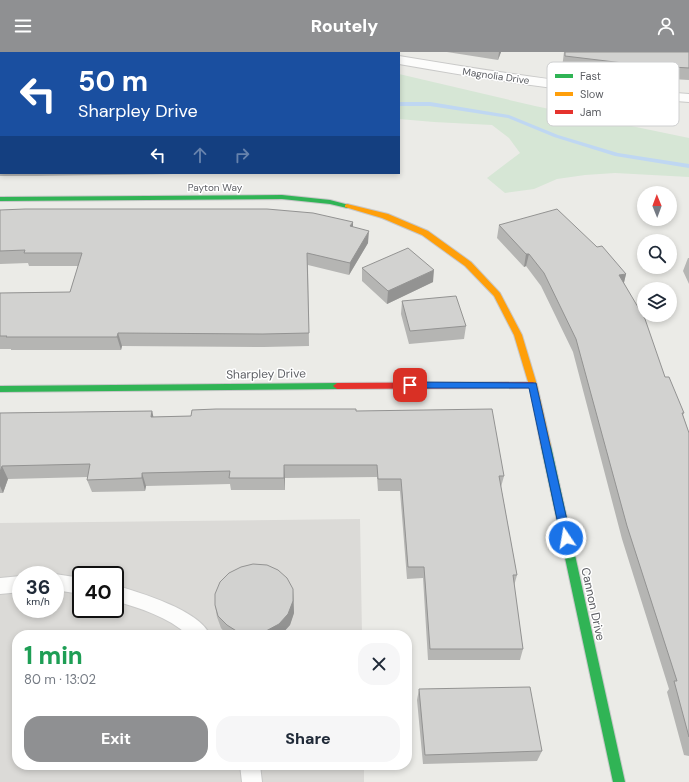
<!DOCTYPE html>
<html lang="en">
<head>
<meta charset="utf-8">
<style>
	body { margin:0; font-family:"DM Sans",sans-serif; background:#f6f6f7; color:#1f2937; height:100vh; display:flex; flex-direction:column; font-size:15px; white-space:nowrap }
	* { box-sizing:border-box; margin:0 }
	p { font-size:13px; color:#747a83 }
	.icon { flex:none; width:22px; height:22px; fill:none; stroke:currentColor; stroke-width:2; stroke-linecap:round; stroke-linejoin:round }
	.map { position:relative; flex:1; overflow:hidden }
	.details { position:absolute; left:12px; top:578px; width:400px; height:140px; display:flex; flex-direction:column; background:#fff; border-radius:16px; box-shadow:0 2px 6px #0003 }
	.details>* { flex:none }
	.guide { position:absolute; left:0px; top:0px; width:400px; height:122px; box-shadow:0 2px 6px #0003; background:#1a4fa0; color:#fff; overflow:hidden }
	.needle { width:26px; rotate:359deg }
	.tools { position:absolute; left:637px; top:134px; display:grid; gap:8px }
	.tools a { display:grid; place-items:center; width:40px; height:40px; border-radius:50%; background:#fff; box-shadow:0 2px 6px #0003; font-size:20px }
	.speed { position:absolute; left:12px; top:514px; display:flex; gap:8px; font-size:20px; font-weight:700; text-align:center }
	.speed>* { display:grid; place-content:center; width:52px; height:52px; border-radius:50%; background:#fff; box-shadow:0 2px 6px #0003; line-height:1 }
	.speed small { font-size:10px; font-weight:400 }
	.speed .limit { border:2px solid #111; border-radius:6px; background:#fff; color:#111 }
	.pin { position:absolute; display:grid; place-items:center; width:34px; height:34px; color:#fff; margin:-17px; border-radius:8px; box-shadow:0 2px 6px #0006 }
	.me { position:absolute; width:44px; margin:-22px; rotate:348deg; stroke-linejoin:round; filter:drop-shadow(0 0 3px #0008) }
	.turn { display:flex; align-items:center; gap:14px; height:84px; padding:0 12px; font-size:18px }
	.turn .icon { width:52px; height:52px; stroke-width:2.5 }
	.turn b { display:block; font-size:28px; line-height:34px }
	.lanes { display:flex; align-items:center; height:38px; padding:0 12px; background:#0003; justify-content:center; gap:20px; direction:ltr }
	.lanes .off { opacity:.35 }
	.round { display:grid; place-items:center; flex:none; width:42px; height:42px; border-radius:16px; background:#f6f6f7 }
	.headline { display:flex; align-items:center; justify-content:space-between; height:68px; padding:0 12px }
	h1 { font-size:24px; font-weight:800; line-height:30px; color:#1e9e55 }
	.action { display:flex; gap:8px; margin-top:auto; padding:8px 12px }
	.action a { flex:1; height:46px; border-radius:16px; background:#8f9092; color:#fff; font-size:16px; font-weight:800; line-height:46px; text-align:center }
	.action a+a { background:#f6f6f7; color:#1f2937 }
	header { display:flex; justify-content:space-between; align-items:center; height:52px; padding:0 12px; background:#8f9092; color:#fff; font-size:18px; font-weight:800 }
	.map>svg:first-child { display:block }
	.industrial { fill:#dbdad7; fill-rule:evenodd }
	.green { fill:#d6e6d5 }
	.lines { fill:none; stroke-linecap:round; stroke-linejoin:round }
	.stream { fill:#bfd7f2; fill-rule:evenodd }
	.lane-casing { stroke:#c9c9c8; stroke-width:2 }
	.street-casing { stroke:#c9c9c8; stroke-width:2 }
	.fast-casing { stroke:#c7c7c8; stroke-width:2 }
	.slow-casing { stroke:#c7c7c8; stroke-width:2 }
	.jam-casing { stroke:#c7c7c8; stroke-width:2 }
	.lane { fill:#fcfcfb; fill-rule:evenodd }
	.street { fill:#fcfcfb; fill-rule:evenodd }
	.fast { fill:#30b455; fill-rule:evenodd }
	.slow { fill:#ff9f0a; fill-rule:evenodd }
	.jam { fill:#e5322d; fill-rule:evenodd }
	.wall { fill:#b5b5b3 }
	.shaded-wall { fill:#939392 }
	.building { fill:#d2d2d0; stroke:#939392 }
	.route { fill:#1a73e8; stroke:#114b97 }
	.labels { text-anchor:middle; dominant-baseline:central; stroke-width:3; stroke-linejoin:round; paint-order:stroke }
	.far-street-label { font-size:10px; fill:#5d5f64; stroke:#fff }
	.street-label { font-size:12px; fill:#5d5f64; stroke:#fff }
	.key { fill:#fff; stroke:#cecfd0; stroke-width:1 }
	.key-label { font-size:11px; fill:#5d5f64 }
</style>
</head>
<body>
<header><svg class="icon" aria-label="menu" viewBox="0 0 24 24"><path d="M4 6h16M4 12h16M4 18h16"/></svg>Routely<svg class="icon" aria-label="person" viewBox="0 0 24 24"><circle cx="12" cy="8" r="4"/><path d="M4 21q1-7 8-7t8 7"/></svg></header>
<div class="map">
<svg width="689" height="730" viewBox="0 0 689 730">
	<rect width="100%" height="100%" fill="#ebebe7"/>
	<path class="industrial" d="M360,467L362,583H17V713H364V730H0V471ZM21,523H55V557H21ZM81,523H115V557H81Z"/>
	<path class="green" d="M399,22L535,54L689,86V125L615,121L585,123L557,127L534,137L505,141L487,126L520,101L509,86L492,73L434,70L399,67Z"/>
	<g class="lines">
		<path class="stream" d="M0,22H1V26H0Z
			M399,50H430L509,63L558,83L618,101L689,112V116L615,104L554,85L508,66L430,54H399Z"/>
		<g class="lane-casing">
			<path id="lane" d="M55,522L81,526V542L55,538V523H53Z
				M21,524V540L0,542V526Z
				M115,533C141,541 199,558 210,583H188C168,565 140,556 115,549Z
				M240,713H260L262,730H242Z"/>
		</g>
		<g class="street-casing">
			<path id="street" d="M350,0H368L369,1H351Z
				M399,4C495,20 592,35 689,42V50C591,43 495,29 399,12Z"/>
		</g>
		<g class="fast-casing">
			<path id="fast" d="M282,143L330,148L349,153L351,154L347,156L330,152L282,147L0,149V145Z
				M337,331L341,334L337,337L0,340V334Z
				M546,390L549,391L551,394L625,730H613L541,394L543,391Z"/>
		</g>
		<g class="slow-casing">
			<path id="slow" d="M347,152L388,162L428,179L471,210L500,241L522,283L537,333L551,394L549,397H543L541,394L529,333L514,283L494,244L465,214L422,183L382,166L345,155V153Z"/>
		</g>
		<g class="jam-casing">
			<path id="jam" d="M533,330L537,333L533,336L337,337L333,334L337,331Z"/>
		</g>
		<use href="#lane" class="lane"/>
		<use href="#street" class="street"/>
		<use href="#fast" class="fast"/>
		<use href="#slow" class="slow"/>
		<use href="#jam" class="jam"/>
	</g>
	<path class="wall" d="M178,0H277L276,1H181Z
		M447,0H501L498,8Z
		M564,0H689V28L637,25L562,16Z
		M0,81H1V121H174L173,122L37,124H0Z
		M0,158L353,175L368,191L349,223L308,213L309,294L264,295L122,294L121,298H11V297H0V241L70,240L78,214H29L28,211L0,212Z
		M499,173L597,195L626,222L624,231L665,325L684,361L683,363L689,381V704L684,703L667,640L669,637L622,487L573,300L541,234L526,214L524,215L497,186Z
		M688,206H689V232L683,219Z
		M362,216L433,230L387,252L362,229Z
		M402,249L466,274L464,287L409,292L401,262Z
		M152,359L153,365L356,359L504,424L501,435L517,523L514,534L523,597L520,608H428L423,526L407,527L400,439H378L377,425L285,426V438H231L230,432L146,434L145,439L92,440L87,428L88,425L8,427L3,441H0V361Z
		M293,537L294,561L290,573L281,583H227L221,576L217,565L215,553Z
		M419,637L542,699L537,709L423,712L417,648Z"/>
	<path class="shaded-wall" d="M264,0H277L276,1H263Z
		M499,0H501L498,8Z
		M353,170V182L350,174Z
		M369,179L368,191L349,223L350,211Z
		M526,202H529L526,214L524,215Z
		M434,218L433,230L387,252L388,239Z
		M626,222L623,234L619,223Z
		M118,281L122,294L121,298L117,285Z
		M152,359L155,371L151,365Z
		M284,413L285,426V438L284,426Z
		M2,414L8,427L3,441L0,434V420Z
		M142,421L146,434L145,439L142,426Z
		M293,537L294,561L290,573L281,583H267L266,579Z"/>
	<path class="building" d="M218,0H264L263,1H221Z
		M565,0H689V16L640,13L565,4Z
		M0,81H1V111H0Z
		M25,157H267L313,161L353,170L350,174L369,179L350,211L307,201L309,281L263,282L118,281L117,285H6L7,284H0V241L70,240L82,201H24L25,198L0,199V158Z
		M557,157L597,195L602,194L626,222L619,223L645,267L665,325H669L684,361H682L689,381V685L674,629H677L627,474L576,287L544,221L529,202H526L499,173Z
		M408,196L434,218L388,239L362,216Z
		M456,244L466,274L410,279L402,249Z
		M216,357H356V359L492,357L504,424H499L517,523H513L523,597H430L424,515H408L401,427H378L377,413H284V426H229L230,419L142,421V426L87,428L90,412L2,414L0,420V361L152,359L151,365L191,364L192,358Z
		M253,512L267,513L278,518L287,526L293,537V549L288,562L279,572L266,579L251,582L238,580L227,573L218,564L215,553V542L220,530L229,521L241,515Z
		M530,635L542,699L425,703L419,637Z"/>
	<path class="route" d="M410,330L536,331L571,486L570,489L566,490L562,489L561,486L529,336H410L406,333Z"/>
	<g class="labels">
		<g class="far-street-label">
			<text transform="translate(496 24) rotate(8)">Magnolia Drive</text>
			<text x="215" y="135">Payton Way</text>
		</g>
		<g class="street-label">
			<text transform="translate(266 322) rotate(-1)">Sharpley Drive</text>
			<text transform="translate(593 552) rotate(78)">Cannon Drive</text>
		</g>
	</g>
	<rect x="547" y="10" width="132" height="64" rx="6" class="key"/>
	<rect x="555" y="22" width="18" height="4" fill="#30b455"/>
	<rect x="555" y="40" width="18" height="4" fill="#ff9f0a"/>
	<rect x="555" y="58" width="18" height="4" fill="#e5322d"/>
	<g class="key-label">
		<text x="580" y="28">Fast</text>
		<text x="580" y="46">Slow</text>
		<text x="580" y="64">Jam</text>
	</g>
</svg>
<div class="tools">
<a><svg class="needle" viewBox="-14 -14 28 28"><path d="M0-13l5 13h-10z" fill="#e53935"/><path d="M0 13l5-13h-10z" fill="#747a83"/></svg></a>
<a><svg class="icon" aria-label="search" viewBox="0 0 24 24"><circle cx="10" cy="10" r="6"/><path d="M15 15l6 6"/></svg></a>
<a><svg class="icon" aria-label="layers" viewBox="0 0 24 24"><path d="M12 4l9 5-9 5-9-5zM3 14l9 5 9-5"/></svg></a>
</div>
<div class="speed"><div>36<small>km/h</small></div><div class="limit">40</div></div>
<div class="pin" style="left:410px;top:333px;background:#d93025"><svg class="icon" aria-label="arrive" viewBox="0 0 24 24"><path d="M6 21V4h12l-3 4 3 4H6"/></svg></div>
<svg class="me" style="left:566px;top:486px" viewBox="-20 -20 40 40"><circle r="17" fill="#1a73e8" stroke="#fff" stroke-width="3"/><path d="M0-11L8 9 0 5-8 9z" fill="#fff"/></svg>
<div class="guide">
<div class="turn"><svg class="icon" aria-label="left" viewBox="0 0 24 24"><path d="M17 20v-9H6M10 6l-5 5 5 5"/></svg><div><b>50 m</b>Sharpley Drive</div></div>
<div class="lanes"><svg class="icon" aria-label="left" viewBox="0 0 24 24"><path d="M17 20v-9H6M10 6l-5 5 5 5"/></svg><svg class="icon off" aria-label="ahead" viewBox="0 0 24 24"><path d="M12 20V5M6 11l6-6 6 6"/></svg><svg class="icon off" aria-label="right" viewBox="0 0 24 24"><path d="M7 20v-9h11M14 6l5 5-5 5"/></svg></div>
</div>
<section class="details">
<div class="headline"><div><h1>1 min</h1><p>80 m · 13:02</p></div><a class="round"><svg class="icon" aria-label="close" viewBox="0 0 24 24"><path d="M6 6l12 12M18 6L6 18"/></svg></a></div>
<div class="action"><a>Exit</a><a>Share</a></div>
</section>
</div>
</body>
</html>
